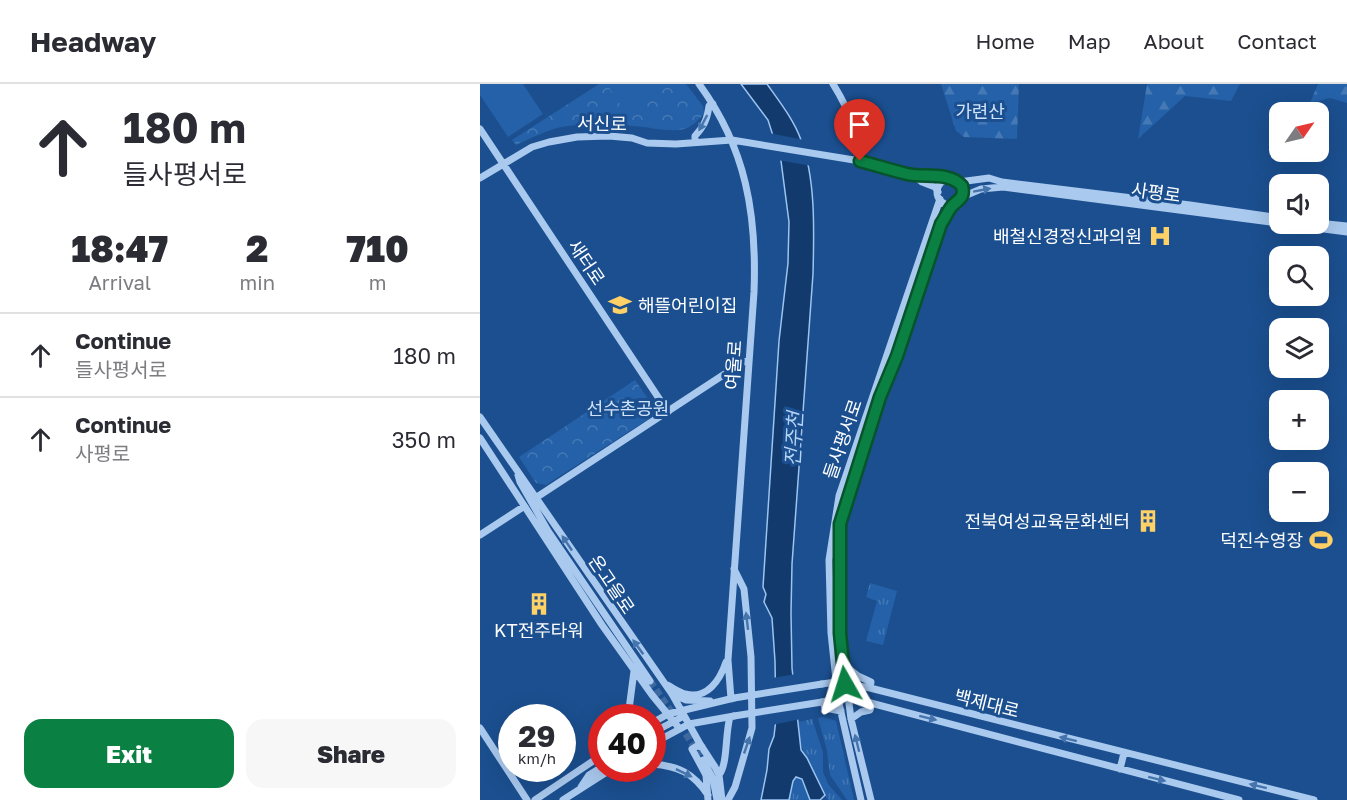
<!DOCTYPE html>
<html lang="en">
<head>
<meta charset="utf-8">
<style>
	body { margin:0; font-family:"Golos Text","Noto Sans KR",sans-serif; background:#f7f7f7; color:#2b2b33; height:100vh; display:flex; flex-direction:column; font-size:22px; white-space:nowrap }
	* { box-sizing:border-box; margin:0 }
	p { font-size:20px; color:#7c7c81 }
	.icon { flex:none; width:33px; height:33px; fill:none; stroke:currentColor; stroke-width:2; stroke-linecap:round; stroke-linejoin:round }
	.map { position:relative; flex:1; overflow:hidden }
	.details { display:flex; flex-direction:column; background:#fff; width:480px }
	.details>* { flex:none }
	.hud { background:#fff; color:#2b2b33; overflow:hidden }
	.needle { width:39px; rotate:56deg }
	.buttons { position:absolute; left:789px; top:18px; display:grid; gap:12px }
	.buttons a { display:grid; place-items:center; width:60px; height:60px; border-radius:12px; background:#fff; box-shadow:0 6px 24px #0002; font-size:30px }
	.speed { position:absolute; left:18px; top:620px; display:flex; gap:12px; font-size:30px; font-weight:700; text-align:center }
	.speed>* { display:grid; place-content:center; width:78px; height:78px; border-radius:50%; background:#fff; box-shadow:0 6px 24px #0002; line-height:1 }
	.speed small { font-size:15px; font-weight:400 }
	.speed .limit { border:9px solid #d22; background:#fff; color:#111 }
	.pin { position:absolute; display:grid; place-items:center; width:51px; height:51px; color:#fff; margin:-62px -26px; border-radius:50% 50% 50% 0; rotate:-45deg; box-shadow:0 0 6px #0007 }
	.pin .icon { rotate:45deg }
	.me { position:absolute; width:66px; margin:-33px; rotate:354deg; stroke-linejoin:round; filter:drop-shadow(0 0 4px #0008) }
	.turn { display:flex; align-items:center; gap:21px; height:126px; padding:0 24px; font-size:27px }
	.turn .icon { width:78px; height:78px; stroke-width:2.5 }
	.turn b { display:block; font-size:42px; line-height:51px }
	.eta { display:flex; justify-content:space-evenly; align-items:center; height:102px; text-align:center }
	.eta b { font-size:36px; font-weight:800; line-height:42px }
	.button { display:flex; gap:12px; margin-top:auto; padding:12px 24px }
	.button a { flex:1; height:69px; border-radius:18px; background:#0b8043; color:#fff; font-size:24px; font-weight:800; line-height:69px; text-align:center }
	.button a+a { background:#f7f7f7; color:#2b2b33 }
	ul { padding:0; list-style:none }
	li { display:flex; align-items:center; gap:18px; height:84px; padding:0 24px; border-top:2px solid #e1e1e2 }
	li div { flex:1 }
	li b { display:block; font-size:22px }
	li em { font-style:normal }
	header { display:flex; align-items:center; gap:36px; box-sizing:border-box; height:84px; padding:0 30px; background:#fff; border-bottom:2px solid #e1e1e2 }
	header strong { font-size:28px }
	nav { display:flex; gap:33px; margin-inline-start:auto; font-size:21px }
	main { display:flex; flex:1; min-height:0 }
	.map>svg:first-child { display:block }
	.grass { fill:url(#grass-tufts) }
	.forest { fill:url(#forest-firs) }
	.park { fill:url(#park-crowns) }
	.garden { fill:#2461a8 }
	.water { fill:#123a6d; stroke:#9cc4f0; stroke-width:1.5 }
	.pier { fill:#1b4f8f }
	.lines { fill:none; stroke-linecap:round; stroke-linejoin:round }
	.minor-tunnel { stroke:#3d69a0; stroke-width:7; stroke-dasharray:7 3.5; stroke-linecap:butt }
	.minor { stroke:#a9c9ee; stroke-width:7 }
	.minor-bridge { stroke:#a9c9ee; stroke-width:7 }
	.oneway { fill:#4674ac }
	.route-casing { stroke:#07532c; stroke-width:15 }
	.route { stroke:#0b8043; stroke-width:10 }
	.labels { text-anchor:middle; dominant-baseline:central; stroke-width:6; stroke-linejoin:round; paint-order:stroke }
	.park-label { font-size:18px; fill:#cfe3fa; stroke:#1b4f8f }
	.street-label { font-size:18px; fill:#fff; stroke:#1b4f8f }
	.poi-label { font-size:18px; fill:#fff; stroke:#1b4f8f; text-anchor:end }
	.water-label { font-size:20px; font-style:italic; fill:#b5d3f5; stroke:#1b4f8f }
</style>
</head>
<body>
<header>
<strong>Headway</strong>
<nav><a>Home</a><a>Map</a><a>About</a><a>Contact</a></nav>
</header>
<main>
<section class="details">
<div class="hud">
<div class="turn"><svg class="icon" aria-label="ahead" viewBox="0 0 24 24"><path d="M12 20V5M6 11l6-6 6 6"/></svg><div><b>180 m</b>들사평서로</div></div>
</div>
<div class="eta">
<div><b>18:47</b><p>Arrival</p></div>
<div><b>2</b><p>min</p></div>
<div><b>710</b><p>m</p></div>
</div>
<ul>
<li><svg class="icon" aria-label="ahead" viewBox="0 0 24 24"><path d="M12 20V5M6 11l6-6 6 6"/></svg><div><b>Continue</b><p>들사평서로</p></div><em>180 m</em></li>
<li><svg class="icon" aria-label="ahead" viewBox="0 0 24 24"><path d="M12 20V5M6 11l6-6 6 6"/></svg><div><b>Continue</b><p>사평로</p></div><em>350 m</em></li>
</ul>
<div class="button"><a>Exit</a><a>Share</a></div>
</section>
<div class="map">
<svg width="867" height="716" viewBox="0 0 867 716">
	<defs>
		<pattern id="grass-tufts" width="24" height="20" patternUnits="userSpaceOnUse" patternTransform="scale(1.5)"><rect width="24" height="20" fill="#2461a8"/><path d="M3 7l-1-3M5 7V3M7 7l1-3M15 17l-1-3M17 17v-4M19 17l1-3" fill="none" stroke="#4579b5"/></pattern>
		<pattern id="forest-firs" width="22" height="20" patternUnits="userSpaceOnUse" patternTransform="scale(1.5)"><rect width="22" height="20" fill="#2461a8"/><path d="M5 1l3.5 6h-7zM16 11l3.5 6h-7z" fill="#4579b5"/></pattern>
		<pattern id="park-crowns" width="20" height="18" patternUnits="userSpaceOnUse" patternTransform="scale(1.5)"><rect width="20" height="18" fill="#2461a8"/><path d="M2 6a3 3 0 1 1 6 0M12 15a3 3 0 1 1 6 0" fill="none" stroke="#4579b5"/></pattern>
	</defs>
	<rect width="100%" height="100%" fill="#1b4f8f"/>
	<path class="grass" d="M390,499L417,507L403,561L386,557L397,517L386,513Z
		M343,633L356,637L374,716H367L350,691L347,667L338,634Z
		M332,635L343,668V688L348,700L362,716H348C335,693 317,664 318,638Z
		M316,693L321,695L330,716H309L313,696Z"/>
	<path class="forest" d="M461,0H539L537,55L484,53L476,47Z
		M667,0H760L751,17L705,12L658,55Z
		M838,0H867V19L850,14L830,19Z"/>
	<path class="park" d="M119,0H206L223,22L224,30C218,36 213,42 205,45C191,48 178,45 164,43C140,40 113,39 88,42C70,44 52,54 36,61L32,56Z
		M155,296L175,325L173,332L66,401L56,399L39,373Z"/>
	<path class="garden" d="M0,0H43L63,30L28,53L0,11Z
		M132,0H182L184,3L146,29L128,2Z"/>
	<path class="water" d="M261,0H287C299,17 314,36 321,56C336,95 334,148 333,190L312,480L311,529L312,584L321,666L327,674L345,711L340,716H330L322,695L316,693L313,697L309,716H281L287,686L289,665L294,652L296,635L295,577L292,534L284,518L286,510L283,503L299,257L308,179L309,138L301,77L288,36Z"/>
	<path class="pier" d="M289,49L324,56L332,82L297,76Z
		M316,590L321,635L292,641V594Z"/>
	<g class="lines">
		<path class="minor-tunnel" d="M170,597L194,632
			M200,641L220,672"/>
		<path class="minor" d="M219,0C266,64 277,130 274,208L248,576L251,615
			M353,0C368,24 379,49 380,77
			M0,45L188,328
			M215,58V52C224,42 227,36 229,22L233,20
			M434,91L442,98L455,103L458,108
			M0,94L52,63L69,58L97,53L129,52L152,54L167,59L196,60L252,56L380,77L434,91L448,90L469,95
			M457 108a13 13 0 1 1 26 0a13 13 0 1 1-26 0Z
			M479,98L509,94L522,98L710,121L800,134
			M482,113L501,105L523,103L867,148
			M838,139L867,142
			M0,333L192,610L220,660L235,683L239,691L242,716
			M0,354L122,541L172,611L199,644
			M38,391L40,398L68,447L170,597
			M57,413L263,278L268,277
			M0,451L43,423
			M364,581L378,592L391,598L390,604
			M342,600L356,598L390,604L834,716
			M187,601C193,604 199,608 205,610C227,616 240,596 246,578
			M192,610L206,616L230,617
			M342,618L368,613L759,716
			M343,618L345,624L361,627
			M148,633L154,587
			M371,635L381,628L390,626L392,619
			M172,639L188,630L254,614
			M0,644L47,716
			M172,649L204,632
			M172,660L209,640L254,632
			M222,663L217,662L212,665L226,691L228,716
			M223,676L233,695L237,716
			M172,680C199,682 213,689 228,711
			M640,685L644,669
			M239,691C248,680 245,649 250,633
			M101,703L109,691L122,683
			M55,716L122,671
			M83,716L133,684
			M248,716L255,703L272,644L271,573L264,505L254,485
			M381,716L358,615L351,549L349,476L359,412L460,115
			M391,716L371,635L360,549V440L400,313L417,272L461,139L474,120"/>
		<path class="minor-bridge" d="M254,614L342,600
			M254,632L342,618"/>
	</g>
	<defs><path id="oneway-solid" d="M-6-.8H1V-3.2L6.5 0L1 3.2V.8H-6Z" transform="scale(1.5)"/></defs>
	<g class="oneway">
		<use href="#oneway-solid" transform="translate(223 39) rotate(118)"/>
		<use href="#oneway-solid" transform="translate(502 106) rotate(-10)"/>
		<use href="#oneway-solid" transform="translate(87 459) rotate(-124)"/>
		<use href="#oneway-solid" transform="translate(267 537) rotate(-97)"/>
		<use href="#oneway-solid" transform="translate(158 563) rotate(-126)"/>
		<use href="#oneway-solid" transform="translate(448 634) rotate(14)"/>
		<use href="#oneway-solid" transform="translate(588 655) rotate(-166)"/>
		<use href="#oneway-solid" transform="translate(377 659) rotate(-104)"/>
		<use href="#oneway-solid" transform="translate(267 661) rotate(-71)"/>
		<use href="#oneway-solid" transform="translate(204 689) rotate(26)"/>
		<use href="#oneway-solid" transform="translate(677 695) rotate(14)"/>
		<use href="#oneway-solid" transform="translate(778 702) rotate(-166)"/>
	</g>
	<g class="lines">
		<g class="route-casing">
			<path id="route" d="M365,600L360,549V440L400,313L417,272L461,140C465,134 468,127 472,122C479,115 485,114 482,102C469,87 444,94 427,90C411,86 395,81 380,77"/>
		</g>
		<use href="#route" class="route"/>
	</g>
	<defs>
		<g id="hospital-bare" transform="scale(1.8)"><path d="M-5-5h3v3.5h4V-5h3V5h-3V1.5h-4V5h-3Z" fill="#ffd166" stroke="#1b4f8f" stroke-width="2.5" paint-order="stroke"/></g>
		<g id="school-bare" transform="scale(1.8)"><path d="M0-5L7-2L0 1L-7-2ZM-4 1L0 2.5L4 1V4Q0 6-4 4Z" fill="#ffd166" stroke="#1b4f8f" stroke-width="2.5" paint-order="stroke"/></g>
		<g id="building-bare" transform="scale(1.8)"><path d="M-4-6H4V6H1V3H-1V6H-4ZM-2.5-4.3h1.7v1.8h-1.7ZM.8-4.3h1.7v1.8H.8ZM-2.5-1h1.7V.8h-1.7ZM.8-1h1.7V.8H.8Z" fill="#ffd166" stroke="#1b4f8f" stroke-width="2.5" paint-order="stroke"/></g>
		<g id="stadium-bare" transform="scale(1.8)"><path d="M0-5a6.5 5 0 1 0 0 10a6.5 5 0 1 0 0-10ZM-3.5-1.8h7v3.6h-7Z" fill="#ffd166" stroke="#1b4f8f" stroke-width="2.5" paint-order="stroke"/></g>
	</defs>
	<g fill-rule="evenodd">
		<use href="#hospital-bare" x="680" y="152"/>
		<use href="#school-bare" x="140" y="221"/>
		<use href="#building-bare" x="668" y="437"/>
		<use href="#stadium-bare" x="841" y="456"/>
		<use href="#building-bare" x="59" y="520"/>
	</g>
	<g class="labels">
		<g class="park-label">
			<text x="500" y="27">가련산</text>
			<text x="148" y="324">선수촌공원</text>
		</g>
		<g class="street-label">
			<text transform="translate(122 39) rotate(1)">서신로</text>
			<text transform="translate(676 108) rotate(8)">사평로</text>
			<text transform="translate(107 178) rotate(56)">새터로</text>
			<text transform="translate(253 281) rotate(-86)">여울로</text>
			<text transform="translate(362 355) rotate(-71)">들사평서로</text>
			<text transform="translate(132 500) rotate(56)">온고을로</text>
			<text transform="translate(507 619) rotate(14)">백제대로</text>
		</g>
		<g class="poi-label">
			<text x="662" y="152">배철신경정신과의원</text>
			<text x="158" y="221" text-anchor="start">해뜰어린이집</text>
			<text x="650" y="437">전북여성교육문화센터</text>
			<text x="823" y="456">덕진수영장</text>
			<text x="59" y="546" text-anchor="middle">KT전주타워</text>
		</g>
		<g class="water-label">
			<text transform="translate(313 355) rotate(-87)">전주천</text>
		</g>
	</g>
</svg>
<div class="buttons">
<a><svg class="needle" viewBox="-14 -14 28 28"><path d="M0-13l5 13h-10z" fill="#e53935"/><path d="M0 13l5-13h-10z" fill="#7c7c81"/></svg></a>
<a><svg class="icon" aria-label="sound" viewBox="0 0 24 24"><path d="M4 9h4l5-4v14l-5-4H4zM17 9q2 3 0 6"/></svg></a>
<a><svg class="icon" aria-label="search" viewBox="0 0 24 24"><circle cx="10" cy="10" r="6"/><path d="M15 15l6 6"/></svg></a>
<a><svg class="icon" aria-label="layers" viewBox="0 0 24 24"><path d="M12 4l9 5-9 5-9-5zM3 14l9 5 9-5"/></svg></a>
<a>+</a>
<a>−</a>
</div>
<div class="speed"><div>29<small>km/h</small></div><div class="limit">40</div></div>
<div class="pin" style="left:380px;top:77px;background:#d93025"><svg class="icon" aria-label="arrive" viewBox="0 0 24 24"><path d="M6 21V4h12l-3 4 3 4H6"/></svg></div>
<svg class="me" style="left:365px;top:600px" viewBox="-20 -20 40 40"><path d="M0-17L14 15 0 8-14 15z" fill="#0b8043" stroke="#fff" stroke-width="4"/></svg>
</div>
</main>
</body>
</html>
